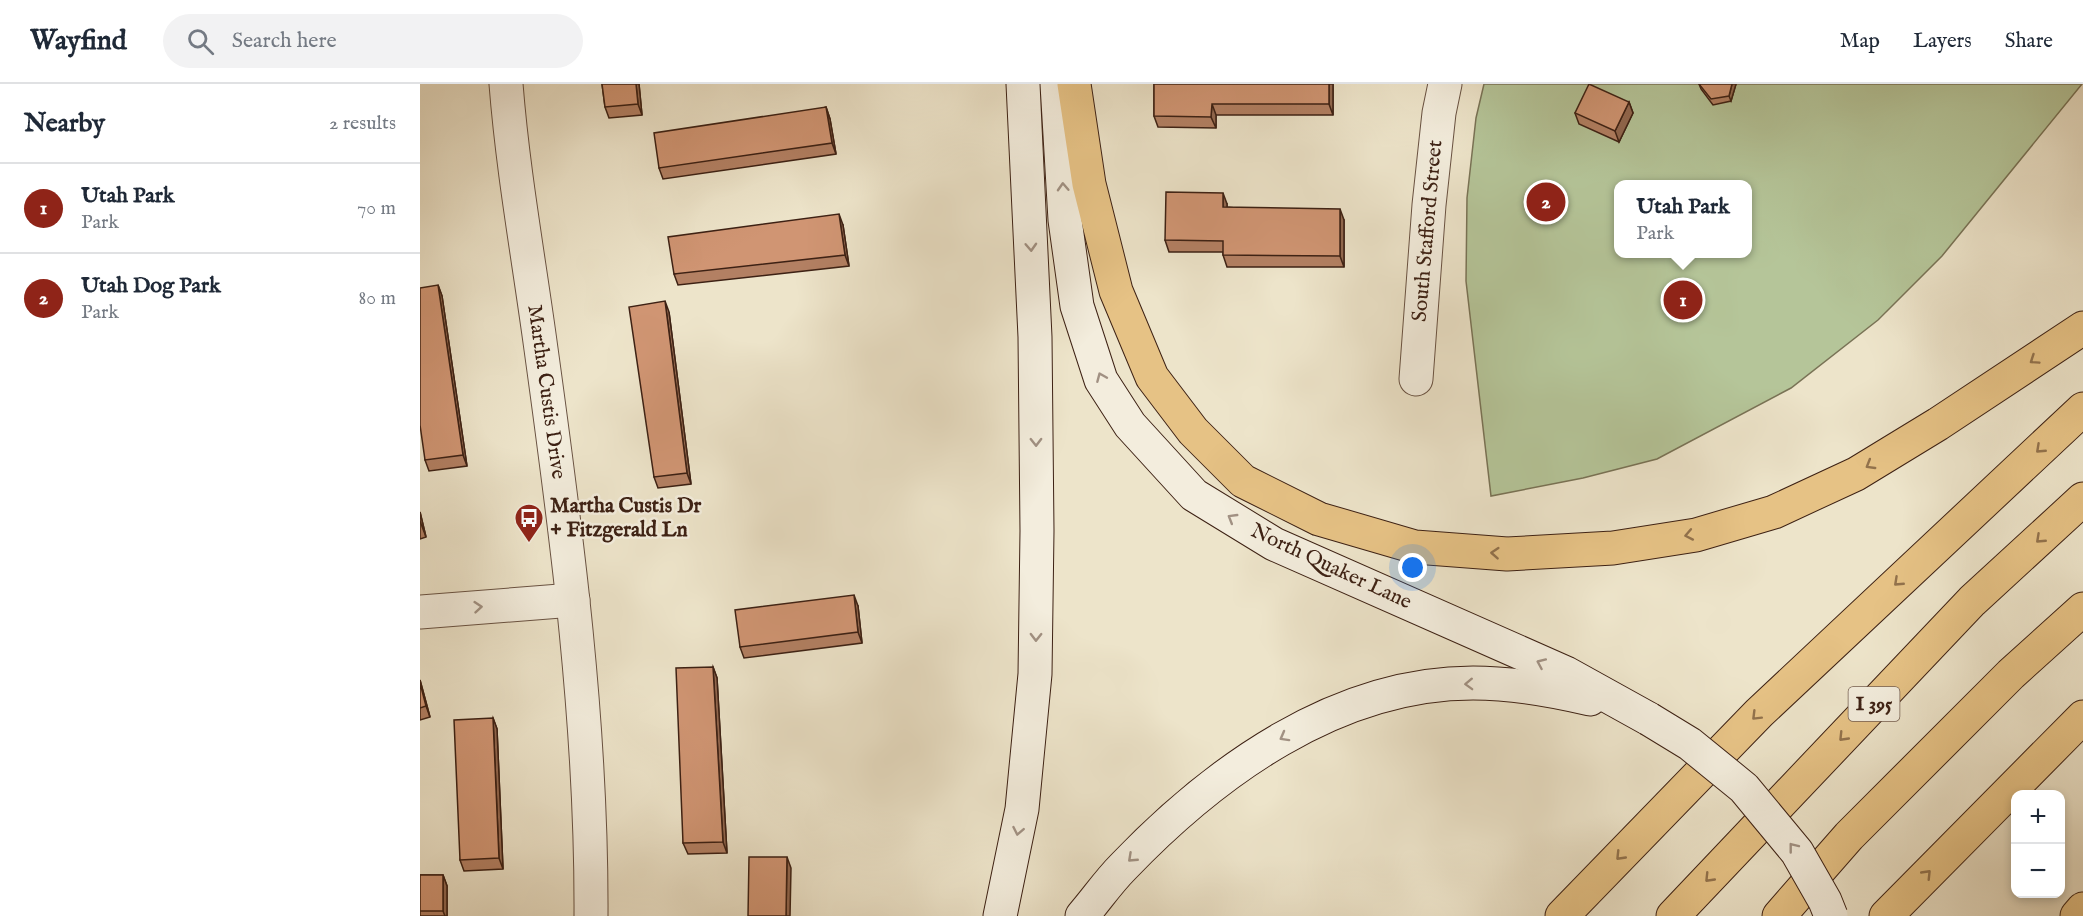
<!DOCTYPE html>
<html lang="en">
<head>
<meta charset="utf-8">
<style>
	:root { --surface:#fff; --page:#f2f2f3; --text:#1f2937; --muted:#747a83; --line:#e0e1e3; --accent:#8f2418 }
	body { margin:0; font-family:"IM FELL English",serif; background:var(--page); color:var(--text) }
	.controls { position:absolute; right:18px; bottom:18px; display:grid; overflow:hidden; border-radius:12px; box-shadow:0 3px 9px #0003 }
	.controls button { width:54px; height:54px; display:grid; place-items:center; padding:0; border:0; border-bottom:2px solid var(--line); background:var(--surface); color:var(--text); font:30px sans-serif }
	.you { position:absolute; left:993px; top:484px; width:21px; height:21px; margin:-15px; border:4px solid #fff; border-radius:50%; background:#1a73e8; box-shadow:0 0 0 9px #1a73e833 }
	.badge { display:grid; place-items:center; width:39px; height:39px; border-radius:50%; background:var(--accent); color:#fff; font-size:20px; font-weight:700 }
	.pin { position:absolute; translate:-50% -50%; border:3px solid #fff; box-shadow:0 2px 6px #0006 }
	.popup { position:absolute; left:1194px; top:96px; width:138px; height:78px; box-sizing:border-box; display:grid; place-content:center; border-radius:12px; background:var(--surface); filter:drop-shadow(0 2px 4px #0005); font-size:20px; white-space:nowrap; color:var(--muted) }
	.popup b { font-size:22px; color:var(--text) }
	.popup::after { content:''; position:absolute; left:50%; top:100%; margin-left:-12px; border:12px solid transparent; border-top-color:var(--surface) }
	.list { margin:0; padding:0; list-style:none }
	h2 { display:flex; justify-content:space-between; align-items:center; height:78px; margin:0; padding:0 24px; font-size:26px }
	h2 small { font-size:20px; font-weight:400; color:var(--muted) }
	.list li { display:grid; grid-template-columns:39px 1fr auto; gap:18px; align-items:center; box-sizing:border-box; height:90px; padding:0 24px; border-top:2px solid var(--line) }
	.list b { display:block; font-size:22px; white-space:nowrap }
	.list p { margin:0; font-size:20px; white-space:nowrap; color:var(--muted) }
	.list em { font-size:20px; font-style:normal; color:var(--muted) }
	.icon { flex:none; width:33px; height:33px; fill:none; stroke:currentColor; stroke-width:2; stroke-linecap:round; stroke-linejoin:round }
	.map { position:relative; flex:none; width:1663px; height:832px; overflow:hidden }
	header { display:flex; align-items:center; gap:36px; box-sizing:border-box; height:84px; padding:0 30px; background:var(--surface); border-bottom:2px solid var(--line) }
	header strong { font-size:28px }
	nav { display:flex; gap:33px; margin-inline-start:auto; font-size:21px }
	.search { width:420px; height:54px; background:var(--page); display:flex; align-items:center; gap:15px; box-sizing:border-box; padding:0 21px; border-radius:33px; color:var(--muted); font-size:22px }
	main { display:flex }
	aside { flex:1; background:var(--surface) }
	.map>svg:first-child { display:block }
	.green { fill:#b5c599; stroke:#797356; stroke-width:1.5; fill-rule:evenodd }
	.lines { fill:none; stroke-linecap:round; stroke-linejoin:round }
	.minor-casing { stroke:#695242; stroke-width:35 }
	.secondary-casing { stroke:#3d2114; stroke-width:35 }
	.motorway-casing { stroke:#3d2114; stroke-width:35 }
	.minor { stroke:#f3eddd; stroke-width:33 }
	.secondary { stroke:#f3eddd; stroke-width:33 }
	.motorway { stroke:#e6c285; stroke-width:33 }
	.secondary-bridge-casing { stroke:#3d2114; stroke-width:35; stroke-linecap:butt }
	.secondary-bridge { stroke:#f3eddd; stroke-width:33 }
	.wall { fill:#b38063; stroke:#3d2114; stroke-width:1.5 }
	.shaded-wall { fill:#926850; stroke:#3d2114; stroke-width:1.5 }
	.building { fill:#d09573; stroke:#3d2114; stroke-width:1.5 }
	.oneway { stroke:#a19183 }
	.oneway2 { stroke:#92724c }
	.labels { text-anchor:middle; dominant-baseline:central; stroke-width:5; stroke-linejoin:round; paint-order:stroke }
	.shield { fill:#f3eddd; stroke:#745e50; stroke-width:1.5 }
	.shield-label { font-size:20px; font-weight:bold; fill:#3d2114 }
	.street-label { font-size:21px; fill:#3d2114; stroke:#f3eddd }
	.poi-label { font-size:21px; font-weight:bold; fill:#3d2114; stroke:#f3eddd; text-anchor:start }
</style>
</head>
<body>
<header>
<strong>Wayfind</strong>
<div class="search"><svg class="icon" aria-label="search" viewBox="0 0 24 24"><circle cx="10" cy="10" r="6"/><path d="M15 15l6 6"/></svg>Search here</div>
<nav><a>Map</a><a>Layers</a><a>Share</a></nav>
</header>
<main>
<aside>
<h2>Nearby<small>2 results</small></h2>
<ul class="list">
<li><span class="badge">1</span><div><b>Utah Park</b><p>Park</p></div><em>70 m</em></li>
<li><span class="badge">2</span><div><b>Utah Dog Park</b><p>Park</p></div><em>80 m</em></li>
</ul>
</aside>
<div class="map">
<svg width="1663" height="832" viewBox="0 0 1663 832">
	<rect width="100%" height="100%" fill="#ede4ca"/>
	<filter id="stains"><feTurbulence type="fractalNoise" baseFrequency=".00333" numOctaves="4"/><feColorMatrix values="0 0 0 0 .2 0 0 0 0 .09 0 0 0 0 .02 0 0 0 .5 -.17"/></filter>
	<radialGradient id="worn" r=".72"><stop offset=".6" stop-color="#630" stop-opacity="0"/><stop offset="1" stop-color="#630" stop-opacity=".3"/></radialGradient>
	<path class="green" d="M 1064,0 L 1662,0 L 1522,172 L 1458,236 L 1371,304 L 1237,375 L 1163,394 L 1071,412 L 1046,197 L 1047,114 L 1056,34 ZM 1198,100 L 1328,100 L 1328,170 L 1198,170 Z"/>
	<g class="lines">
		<g class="minor-casing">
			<g id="minor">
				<path d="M 86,0 C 93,89 109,176 121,265 C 147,453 172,642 171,832"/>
				<path d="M 996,295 L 1009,121 L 1019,29 L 1025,0"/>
				<path d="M 0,528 L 153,516"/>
			</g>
		</g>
		<g class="secondary-casing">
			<g id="secondary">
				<path d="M 637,0 L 645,136 L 657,222 L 681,296 L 710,341 L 774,411 L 854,460 L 1146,589 L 1229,635"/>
				<path d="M 580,832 L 602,725 L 615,590 L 617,447 L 615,253 L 603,0"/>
				<path d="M 662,832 C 676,816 688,798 703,783 C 794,688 916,599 1053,599 C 1093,599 1132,606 1170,615"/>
			</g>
		</g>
		<g class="motorway-casing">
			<g id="motorway">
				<path d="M 654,0 L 669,100 L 696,207 L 732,293 L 773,347 L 823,397 L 899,435 L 995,463 L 1087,470 L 1193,464 L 1276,451 L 1354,428 L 1436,390 L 1518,340 L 1663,244"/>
				<path d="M 1142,832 L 1339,629 L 1663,325"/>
				<path d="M 1253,832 L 1552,517 L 1663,415"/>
				<path d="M 1359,832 L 1429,752 L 1591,590 L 1663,525"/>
				<path d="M 1466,832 L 1663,633"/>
				<path d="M 1657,832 L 1663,825"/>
			</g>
		</g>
		<use href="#minor" class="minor"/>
		<use href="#secondary" class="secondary"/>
		<use href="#motorway" class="motorway"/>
		<g class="secondary-bridge-casing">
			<path id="secondary-bridge" d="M 1229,635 L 1270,660 L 1324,704 L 1377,768 L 1405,817 L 1411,832"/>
		</g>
		<use href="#secondary-bridge" class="secondary-bridge"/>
	</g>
	<g class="wall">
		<path d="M 182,0 L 219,0 L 222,31 L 189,34 L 185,23 Z"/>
		<path d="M 734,0 L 913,0 L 913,31 L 796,31 L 796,44 L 738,43 L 734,32 Z"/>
		<path d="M 1279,0 L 1316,0 L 1311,17 L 1293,21 L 1281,5 Z"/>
		<path d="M 1209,18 L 1213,29 L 1199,58 L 1159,40 L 1155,29 Z"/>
		<path d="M 406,23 L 410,35 L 416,70 L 243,95 L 239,84 Z"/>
		<path d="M 807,120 L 807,123 L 924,136 L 924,183 L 807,183 L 803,171 L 803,168 L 749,168 L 745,156 Z"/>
		<path d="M 423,141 L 429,182 L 258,201 L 254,190 Z"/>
		<path d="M 18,201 L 22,212 L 47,382 L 9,387 L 5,376 Z"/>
		<path d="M 249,228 L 271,400 L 238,404 L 234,393 Z"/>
		<path d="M 0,428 L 6,453 L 0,455 Z"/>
		<path d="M 438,522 L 442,559 L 324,574 L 320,563 Z"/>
		<path d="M 293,583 L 297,594 L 307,769 L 268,770 L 263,759 Z"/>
		<path d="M 0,596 L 10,633 L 0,636 Z"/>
		<path d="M 73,634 L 77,645 L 83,785 L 44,787 L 40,776 Z"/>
		<path d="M 0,791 L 23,791 L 27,802 L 27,832 L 0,832 Z"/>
	</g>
	<g class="shaded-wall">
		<path d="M 216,0 L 219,0 L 222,31 L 218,20 Z"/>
		<path d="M 909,0 L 913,0 L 913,31 L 909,20 Z"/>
		<path d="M 1312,0 L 1316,0 L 1311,17 L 1309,12 Z"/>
		<path d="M 1209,18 L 1213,29 L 1199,58 L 1195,47 Z"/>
		<path d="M 792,20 L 796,31 L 796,44 L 791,33 Z"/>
		<path d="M 406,23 L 410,35 L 416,70 L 412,59 Z"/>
		<path d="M 803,109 L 807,120 L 807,134 L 803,123 Z"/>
		<path d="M 920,125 L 924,136 L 924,183 L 920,172 Z"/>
		<path d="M 419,130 L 423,141 L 429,182 L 425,171 Z"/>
		<path d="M 18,201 L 22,212 L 47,382 L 43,371 Z"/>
		<path d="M 245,217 L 249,228 L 271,400 L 267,389 Z"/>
		<path d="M 0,428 L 6,453 L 0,437 Z"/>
		<path d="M 434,511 L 438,522 L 442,559 L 438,548 Z"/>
		<path d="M 293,583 L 297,594 L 307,769 L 303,758 Z"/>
		<path d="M 0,596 L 10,633 L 6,622 L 0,599 Z"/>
		<path d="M 73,634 L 77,645 L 83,785 L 79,774 Z"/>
		<path d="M 367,773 L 371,784 L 370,832 L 366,832 Z"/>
		<path d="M 23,791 L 27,802 L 27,832 L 25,832 L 23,827 Z"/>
	</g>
	<g class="building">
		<path d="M 182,0 L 216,0 L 218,20 L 185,23 Z"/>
		<path d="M 734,0 L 909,0 L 909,20 L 792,20 L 791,33 L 734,32 Z"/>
		<path d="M 1169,0 L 1209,18 L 1195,47 L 1155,29 Z"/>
		<path d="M 1279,0 L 1312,0 L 1309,12 L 1291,15 Z"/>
		<path d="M 406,23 L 412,59 L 239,84 L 234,49 Z"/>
		<path d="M 746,108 L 803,109 L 803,123 L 920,125 L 920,172 L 803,171 L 803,157 L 745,156 Z"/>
		<path d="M 419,130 L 425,171 L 254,190 L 248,153 Z"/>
		<path d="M 18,201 L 43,371 L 5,376 L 0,341 L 0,204 Z"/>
		<path d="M 245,217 L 267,389 L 234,393 L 209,223 Z"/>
		<path d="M 434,511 L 438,548 L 320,563 L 315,526 Z"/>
		<path d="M 293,583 L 303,758 L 263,759 L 256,584 Z"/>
		<path d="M 0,599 L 6,622 L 0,624 Z"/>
		<path d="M 73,634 L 79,774 L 40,776 L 34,636 Z"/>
		<path d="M 329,773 L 367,773 L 366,832 L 328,832 Z"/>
		<rect x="0" y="791" width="23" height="36"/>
	</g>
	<defs><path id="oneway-chevron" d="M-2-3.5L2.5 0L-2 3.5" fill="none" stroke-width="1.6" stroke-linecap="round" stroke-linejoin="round" transform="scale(1.5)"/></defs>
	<g class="oneway">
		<use href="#oneway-chevron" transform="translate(643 103) rotate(-93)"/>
		<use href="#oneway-chevron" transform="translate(611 163) rotate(87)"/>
		<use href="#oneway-chevron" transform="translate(681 293) rotate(-113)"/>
		<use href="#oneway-chevron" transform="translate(616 358) rotate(89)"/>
		<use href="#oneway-chevron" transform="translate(812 434) rotate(-149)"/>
		<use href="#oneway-chevron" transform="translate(58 523) rotate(-5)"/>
		<use href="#oneway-chevron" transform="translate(616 553) rotate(91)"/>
		<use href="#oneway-chevron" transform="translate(1121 579) rotate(-156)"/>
		<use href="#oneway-chevron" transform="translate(1049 600) rotate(178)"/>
		<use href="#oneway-chevron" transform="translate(864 653) rotate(151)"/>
		<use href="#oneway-chevron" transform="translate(598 747) rotate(101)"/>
		<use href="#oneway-chevron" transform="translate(1373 763) rotate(-128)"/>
		<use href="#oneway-chevron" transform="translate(712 774) rotate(137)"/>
	</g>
	<g class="oneway2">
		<use href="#oneway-chevron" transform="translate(1614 276) rotate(146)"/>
		<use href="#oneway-chevron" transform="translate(1620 365) rotate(137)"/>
		<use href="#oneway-chevron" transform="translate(1450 381) rotate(149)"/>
		<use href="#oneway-chevron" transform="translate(1269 451) rotate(169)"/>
		<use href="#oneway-chevron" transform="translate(1620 455) rotate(137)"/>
		<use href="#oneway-chevron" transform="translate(1075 469) rotate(-176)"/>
		<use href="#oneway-chevron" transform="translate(1478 498) rotate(137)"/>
		<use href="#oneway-chevron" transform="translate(1336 632) rotate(135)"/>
		<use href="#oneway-chevron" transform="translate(1423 653) rotate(134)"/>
		<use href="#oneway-chevron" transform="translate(1200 772) rotate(134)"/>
		<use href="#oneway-chevron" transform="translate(1507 790) rotate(-46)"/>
		<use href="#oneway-chevron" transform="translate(1289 794) rotate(134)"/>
	</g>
	<defs>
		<g id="bus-pin" transform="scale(1.5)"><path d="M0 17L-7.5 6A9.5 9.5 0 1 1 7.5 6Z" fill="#8f2418" stroke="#f3eddd"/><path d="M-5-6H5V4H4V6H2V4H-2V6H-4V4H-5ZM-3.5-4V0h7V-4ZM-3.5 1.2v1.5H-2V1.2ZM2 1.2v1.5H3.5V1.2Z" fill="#fff"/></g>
	</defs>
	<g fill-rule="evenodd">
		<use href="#bus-pin" x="109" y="434"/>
	</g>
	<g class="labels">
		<rect class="shield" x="1428.5" y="603" width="51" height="34" rx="4.5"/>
		<g class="shield-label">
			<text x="1454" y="620">I 395</text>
		</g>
		<g class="street-label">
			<text transform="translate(1008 147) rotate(-85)">South Stafford Street</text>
			<text transform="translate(126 308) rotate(82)">Martha Custis Drive</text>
			<text transform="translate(911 483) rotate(25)">North Quaker Lane</text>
		</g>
		<g class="poi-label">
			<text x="130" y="422">Martha Custis Dr<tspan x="130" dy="24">+ Fitzgerald Ln</tspan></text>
		</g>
	</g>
	<rect width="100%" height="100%" filter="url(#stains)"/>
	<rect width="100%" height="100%" fill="url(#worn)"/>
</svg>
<div class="controls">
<button>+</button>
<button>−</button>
</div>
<div class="you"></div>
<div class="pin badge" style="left:1263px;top:216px">1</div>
<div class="popup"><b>Utah Park</b>Park</div>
<div class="pin badge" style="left:1126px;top:118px">2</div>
</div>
</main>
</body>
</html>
